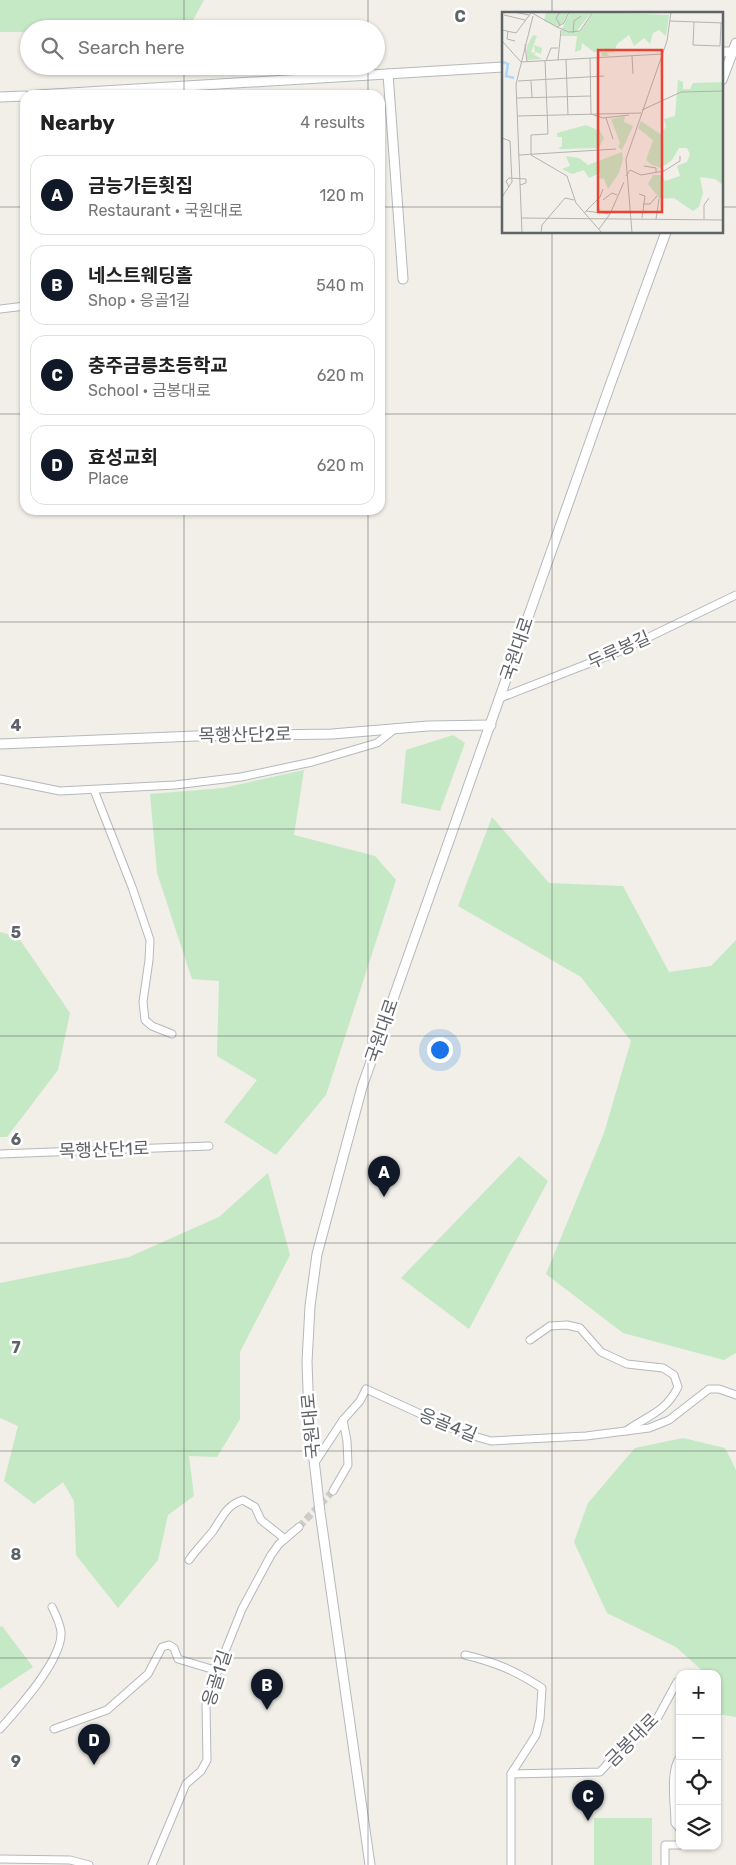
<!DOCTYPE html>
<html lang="en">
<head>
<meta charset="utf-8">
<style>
	:root { --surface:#fff; --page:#f6f6f6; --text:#222; --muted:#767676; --line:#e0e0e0; --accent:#111827 }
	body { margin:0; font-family:Rubik,"Noto Sans KR",sans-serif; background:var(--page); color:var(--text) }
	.controls { position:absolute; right:15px; bottom:15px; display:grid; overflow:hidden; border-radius:10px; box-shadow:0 1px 4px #0004 }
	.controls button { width:45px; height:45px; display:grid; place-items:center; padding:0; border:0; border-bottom:1px solid var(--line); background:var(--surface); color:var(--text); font:25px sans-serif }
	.you { position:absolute; left:439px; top:1049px; width:18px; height:18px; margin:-12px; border:4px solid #fff; border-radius:50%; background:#1a73e8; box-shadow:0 0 0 8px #1a73e833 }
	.badge { display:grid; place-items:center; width:32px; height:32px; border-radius:50%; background:var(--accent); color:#fff; font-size:16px; font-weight:700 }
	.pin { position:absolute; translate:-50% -41px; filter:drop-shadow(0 1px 2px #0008) }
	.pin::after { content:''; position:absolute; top:26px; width:18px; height:15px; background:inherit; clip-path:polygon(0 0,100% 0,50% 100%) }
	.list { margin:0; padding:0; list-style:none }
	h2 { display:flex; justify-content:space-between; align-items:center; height:65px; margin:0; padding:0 20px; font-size:21px }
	h2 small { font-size:16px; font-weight:400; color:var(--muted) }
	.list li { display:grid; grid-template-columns:32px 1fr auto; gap:15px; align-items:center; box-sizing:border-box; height:80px; margin:0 10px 10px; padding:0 10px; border:1px solid var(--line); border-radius:15px }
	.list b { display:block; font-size:19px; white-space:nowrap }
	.list p { margin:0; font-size:16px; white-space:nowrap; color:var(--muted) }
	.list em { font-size:16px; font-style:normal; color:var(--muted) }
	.icon { flex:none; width:28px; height:28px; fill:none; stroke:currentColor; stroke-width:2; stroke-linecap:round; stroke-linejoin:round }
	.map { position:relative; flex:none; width:736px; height:1865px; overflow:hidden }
	.search { position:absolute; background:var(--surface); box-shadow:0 1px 4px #0004; left:20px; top:20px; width:365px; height:55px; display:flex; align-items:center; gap:12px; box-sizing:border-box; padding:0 18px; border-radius:28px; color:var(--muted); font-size:19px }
	.panel { position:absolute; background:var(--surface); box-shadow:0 1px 4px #0004; left:20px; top:90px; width:365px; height:425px; border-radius:15px }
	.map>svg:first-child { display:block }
	.green { fill:#c5e8c5 }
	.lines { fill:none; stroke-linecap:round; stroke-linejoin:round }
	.minor-tunnel { stroke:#ccccc8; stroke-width:7; stroke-dasharray:7 3.5; stroke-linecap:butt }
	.minor-casing { stroke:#b5b8bc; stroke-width:9 }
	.tertiary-casing { stroke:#b5b8bc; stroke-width:11 }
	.minor { stroke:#fff; stroke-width:7 }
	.tertiary { stroke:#fff; stroke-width:9 }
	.grid { fill:none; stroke:#5f6368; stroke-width:1; stroke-opacity:0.55 }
	.labels { text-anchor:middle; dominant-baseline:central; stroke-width:5; stroke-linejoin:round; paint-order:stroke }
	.street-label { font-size:18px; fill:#5f6368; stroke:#fff }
	.inset-river { fill:none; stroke:#aadaff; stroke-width:2.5 }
	.inset-road { fill:none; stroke:#b3b3b1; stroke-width:1 }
	.view { fill:#ea4335; fill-opacity:0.15; stroke:#ea4335; stroke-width:2.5 }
	.inset-edge { fill:none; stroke:#5f6368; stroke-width:2.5 }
	.grid-label { font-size:16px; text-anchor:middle; font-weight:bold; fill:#5f6368; stroke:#fff; stroke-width:5; stroke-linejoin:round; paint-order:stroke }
</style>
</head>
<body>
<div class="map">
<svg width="736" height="1865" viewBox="0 0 736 1865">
	<rect width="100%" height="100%" fill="#f1efe8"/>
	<g class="green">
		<path d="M 0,0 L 204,0 L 188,29 L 29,29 L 29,32 L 0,32 Z"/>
		<path d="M 41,66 L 118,66 L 119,70 L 43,75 Z"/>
		<path d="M 453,735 L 465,743 L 440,811 L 401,803 L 406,750 Z"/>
		<path d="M 304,770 L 294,835 L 375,856 L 396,880 L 326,1095 L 276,1155 L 224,1122 L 257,1080 L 217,1056 L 219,981 L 192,979 L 157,873 L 150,794 L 223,788 Z"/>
		<path d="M 492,817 L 549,883 L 623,886 L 669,972 L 711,966 L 736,940 L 736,1353 L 724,1360 L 623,1333 L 546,1274 L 604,1133 L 631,1041 L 581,977 L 458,906 Z"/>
		<path d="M 0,932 L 18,937 L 70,1013 L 58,1070 L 7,1137 L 0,1137 Z"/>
		<path d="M 519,1156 L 548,1181 L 469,1329 L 401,1278 Z"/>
		<path d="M 268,1173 L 290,1255 L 240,1352 L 240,1419 L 217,1457 L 189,1456 L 194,1496 L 168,1515 L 158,1560 L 118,1608 L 76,1555 L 74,1501 L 63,1482 L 34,1504 L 4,1481 L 18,1426 L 0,1418 L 0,1283 L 129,1257 L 219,1217 Z"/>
		<path d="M 683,1438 L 725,1448 L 736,1470 L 736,1717 L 717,1714 L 717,1674 L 706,1674 L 676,1647 L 607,1613 L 574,1542 L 588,1503 L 635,1448 Z"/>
		<path d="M 2,1626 L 33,1667 L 0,1689 L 0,1627 Z"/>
		<rect x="594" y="1818" width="58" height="47"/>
	</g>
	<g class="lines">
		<path class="minor-tunnel" d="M 299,1527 L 333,1491"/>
		<g class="minor-casing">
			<g id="minor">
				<path d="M 0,309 L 25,306"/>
				<path d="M 500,698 L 618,652 L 736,595"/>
				<path d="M 0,779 L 60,791 L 175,785 L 241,777 L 312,762 L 377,743 L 396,728"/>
				<path d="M 94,790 L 132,887 L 150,940 L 149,960 L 143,1002 L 145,1020 L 152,1026 L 172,1034"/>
				<path d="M 0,1154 L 209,1146"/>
				<path d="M 530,1340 L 550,1326 L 567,1325 L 580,1328 L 601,1352 L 627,1364 L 663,1368 L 674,1375 L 678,1387 C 665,1413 648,1415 626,1431"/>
				<path d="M 314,1464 L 343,1420 L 360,1401 L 366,1389 L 460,1432 L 491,1441 L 586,1436 L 649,1428 L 669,1420 L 709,1389 L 719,1389 L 736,1395"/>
				<path d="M 333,1491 L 348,1465 L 347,1441 L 343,1420"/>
				<path d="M 189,1560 C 196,1550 205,1541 213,1531 C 222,1518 226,1505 243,1500 L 255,1507 L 261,1520 L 285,1539"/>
				<path d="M 465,1655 C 495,1662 516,1671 542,1688 L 540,1719 L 536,1735 L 511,1774 L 511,1865"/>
				<path d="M 0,1729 C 18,1709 63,1659 61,1632 C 60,1623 56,1615 52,1607"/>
				<path d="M 54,1729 L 107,1710 L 148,1674 L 162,1647 L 169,1645 L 174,1648 L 178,1659 L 218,1671"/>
				<path d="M 680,1757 C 669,1771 675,1805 675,1823 L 680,1829"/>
				<path d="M 511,1774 L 600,1772 L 629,1740 L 658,1717 L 677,1682"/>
				<path d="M 0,1859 L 70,1860 L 89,1865"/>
				<path d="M 152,1865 L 186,1784 L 201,1771 L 207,1760 L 206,1705 L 214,1679 L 242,1609 L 271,1555 L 279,1544 L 299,1527"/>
				<path d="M 665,1865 L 665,1845 L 680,1845"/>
			</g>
		</g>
		<g class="tertiary-casing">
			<g id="tertiary">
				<path d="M 722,52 L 733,52"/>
				<path d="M 388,74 L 403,279"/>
				<path d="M 722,80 L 736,43"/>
				<path d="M 37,95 L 503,67"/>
				<path d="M 0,97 L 25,96"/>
				<path d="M 0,744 L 196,736 L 332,734 L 428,726 L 491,725"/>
				<path d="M 370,1865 L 320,1512 L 309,1416 L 307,1362 L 310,1306 L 317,1254 L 362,1087 L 609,388 L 666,232"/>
			</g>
		</g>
		<use href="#minor" class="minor"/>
		<use href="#tertiary" class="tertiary"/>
	</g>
	<path class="grid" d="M 184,0 L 184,29M 368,0 L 368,29M 552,0 L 552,14M 184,66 L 184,95M 368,66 L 368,95M 0,207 L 25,207M 380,207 L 503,207M 722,207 L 736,207M 552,232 L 552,1865M 0,414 L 25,414M 380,414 L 736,414M 184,510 L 184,1865M 368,510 L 368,1865M 0,622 L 736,622M 0,829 L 736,829M 0,1036 L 736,1036M 0,1243 L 736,1243M 0,1451 L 736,1451M 0,1658 L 736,1658"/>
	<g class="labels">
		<g class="street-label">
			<text transform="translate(517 649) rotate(-71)">국원대로</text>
			<text transform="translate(619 650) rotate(-24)">두루봉길</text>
			<text transform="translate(245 735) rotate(-1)">목행산단2로</text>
			<text transform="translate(382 1031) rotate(-71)">국원대로</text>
			<text transform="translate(104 1150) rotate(-2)">목행산단1로</text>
			<text transform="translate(448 1425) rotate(22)">응골4길</text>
			<text transform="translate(311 1426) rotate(-95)">국원대로</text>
			<text transform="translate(217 1678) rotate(-72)">응골1길</text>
			<text transform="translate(632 1740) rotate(-45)">금봉대로</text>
		</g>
	</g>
	<g transform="translate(502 12)">
		<rect width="221" height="221" fill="#f1efe8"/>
		<path d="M 41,0 L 66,0 L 61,11 L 55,14 L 42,9 L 44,1 ZM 68,0 L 90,0 L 74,20 L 60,17 ZM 92,0 L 167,3 L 164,24 L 157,18 L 151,21 L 148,32 L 142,26 L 132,34 L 127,23 L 115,32 L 112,40 L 105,41 L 107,44 L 100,44 L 99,40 L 92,40 L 80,31 L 79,38 L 73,40 L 75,24 L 59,24 L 60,18 L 78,20 ZM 31,23 L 35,24 L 29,40 L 33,41 L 32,33 L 40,36 L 39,42 L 34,40 L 32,43 L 40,47 L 25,48 L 25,34 ZM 176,68 L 181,70 L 181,77 L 188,77 L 191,71 L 222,70 L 221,173 L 213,167 L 198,165 L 201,181 L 197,195 L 191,199 L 172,186 L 158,187 L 146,172 L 151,163 L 159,163 L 163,169 L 178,164 L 175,154 L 185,150 L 188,142 L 185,136 L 177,136 L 170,148 L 159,156 L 150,153 L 144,148 L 151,128 L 136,116 L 139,109 L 158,122 L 164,115 L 162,107 L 173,104 ZM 123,104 L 122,110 L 131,114 L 120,138 L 116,135 L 118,131 L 109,107 ZM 84,113 L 98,119 L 102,126 L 97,136 L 56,137 L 60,134 L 60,125 L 55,125 L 55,121 ZM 120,140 L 121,147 L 117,161 L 106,177 L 102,167 L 97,166 L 98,161 L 87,166 L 82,158 L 70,162 L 60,157 L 68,154 L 64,144 L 77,146 L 86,153 Z" fill="#c5e8c5"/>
		<path class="inset-river" d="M 1,50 L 6,52 L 4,64 L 12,66"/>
		<path class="inset-road" d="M 12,0 L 27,3M 58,0 L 54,6 L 58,13M 30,1 L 55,15 L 62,11 L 67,0M 2,3 L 23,8M 168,9 L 222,11M 192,10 L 191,33 L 218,34 L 219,11M 55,15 L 67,20 L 78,19 L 91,0M 0,18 L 14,21 L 29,1M 6,19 L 5,27 L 13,29M 71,21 L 72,9 L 79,4M 0,29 L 19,50 L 160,42M 23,32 L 25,50M 130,44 L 131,62M 88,46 L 89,102 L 101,106 L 127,103M 56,48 L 59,18M 64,48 L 66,103M 43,49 L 46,122 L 29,123 L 29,143 L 65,164 L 74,191 L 100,221M 44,49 L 49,36 L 56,36M 16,69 L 102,64M 29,69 L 30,86M 15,86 L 89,84M 140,98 L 179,80 L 222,79M 15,104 L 139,101M 104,106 L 111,127M 0,126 L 8,129 L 10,170 L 0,185M 17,143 L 114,137M 142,154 L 154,156 L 154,160M 124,164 L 128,158 L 139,163 L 162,159 L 178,149 L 178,144M 7,175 L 4,169 L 7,166 L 24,167 L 24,171 L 18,173M 137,182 L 143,184 L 140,206M 101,188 L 110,181 L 115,183M 141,192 L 148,192 L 155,184M 84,199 L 108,202M 82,201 L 98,185 L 101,177M 19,206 L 222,208M 154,207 L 157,187M 202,207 L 202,193 L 207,186M 97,217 L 108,202 L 122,170M 20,221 L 14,72 L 31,4M 39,221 L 40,213 L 63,186 L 72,188M 130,221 L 124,147 L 165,29 L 169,0"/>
		<path class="view" d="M 96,38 L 160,38 L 160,200 L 96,200 Z"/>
		<rect width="221" height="221" class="inset-edge"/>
	</g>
	<g class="grid-label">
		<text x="460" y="22">C</text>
		<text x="16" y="731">4</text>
		<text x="16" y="938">5</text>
		<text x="16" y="1145">6</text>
		<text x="16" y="1353">7</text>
		<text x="16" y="1560">8</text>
		<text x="16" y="1767">9</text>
	</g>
</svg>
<div class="controls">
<button>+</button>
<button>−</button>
<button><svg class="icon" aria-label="locate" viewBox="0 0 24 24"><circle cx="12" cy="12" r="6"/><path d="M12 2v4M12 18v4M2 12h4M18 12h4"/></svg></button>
<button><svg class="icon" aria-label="layers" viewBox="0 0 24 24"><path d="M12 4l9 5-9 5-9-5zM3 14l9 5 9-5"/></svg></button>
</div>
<div class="you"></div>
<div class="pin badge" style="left:384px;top:1197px">A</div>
<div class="pin badge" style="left:267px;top:1710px">B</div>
<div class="pin badge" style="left:588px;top:1821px">C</div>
<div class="pin badge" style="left:94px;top:1765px">D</div>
<div class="search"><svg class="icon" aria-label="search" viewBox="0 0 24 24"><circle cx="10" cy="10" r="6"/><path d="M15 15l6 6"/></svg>Search here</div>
<section class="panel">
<h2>Nearby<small>4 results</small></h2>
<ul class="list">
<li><span class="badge">A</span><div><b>금능가든횟집</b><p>Restaurant · 국원대로</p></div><em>120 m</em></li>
<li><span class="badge">B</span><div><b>네스트웨딩홀</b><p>Shop · 응골1길</p></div><em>540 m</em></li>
<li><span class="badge">C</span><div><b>충주금릉초등학교</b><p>School · 금봉대로</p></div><em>620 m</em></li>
<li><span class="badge">D</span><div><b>효성교회</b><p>Place</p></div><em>620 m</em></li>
</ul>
</section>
</div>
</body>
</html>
